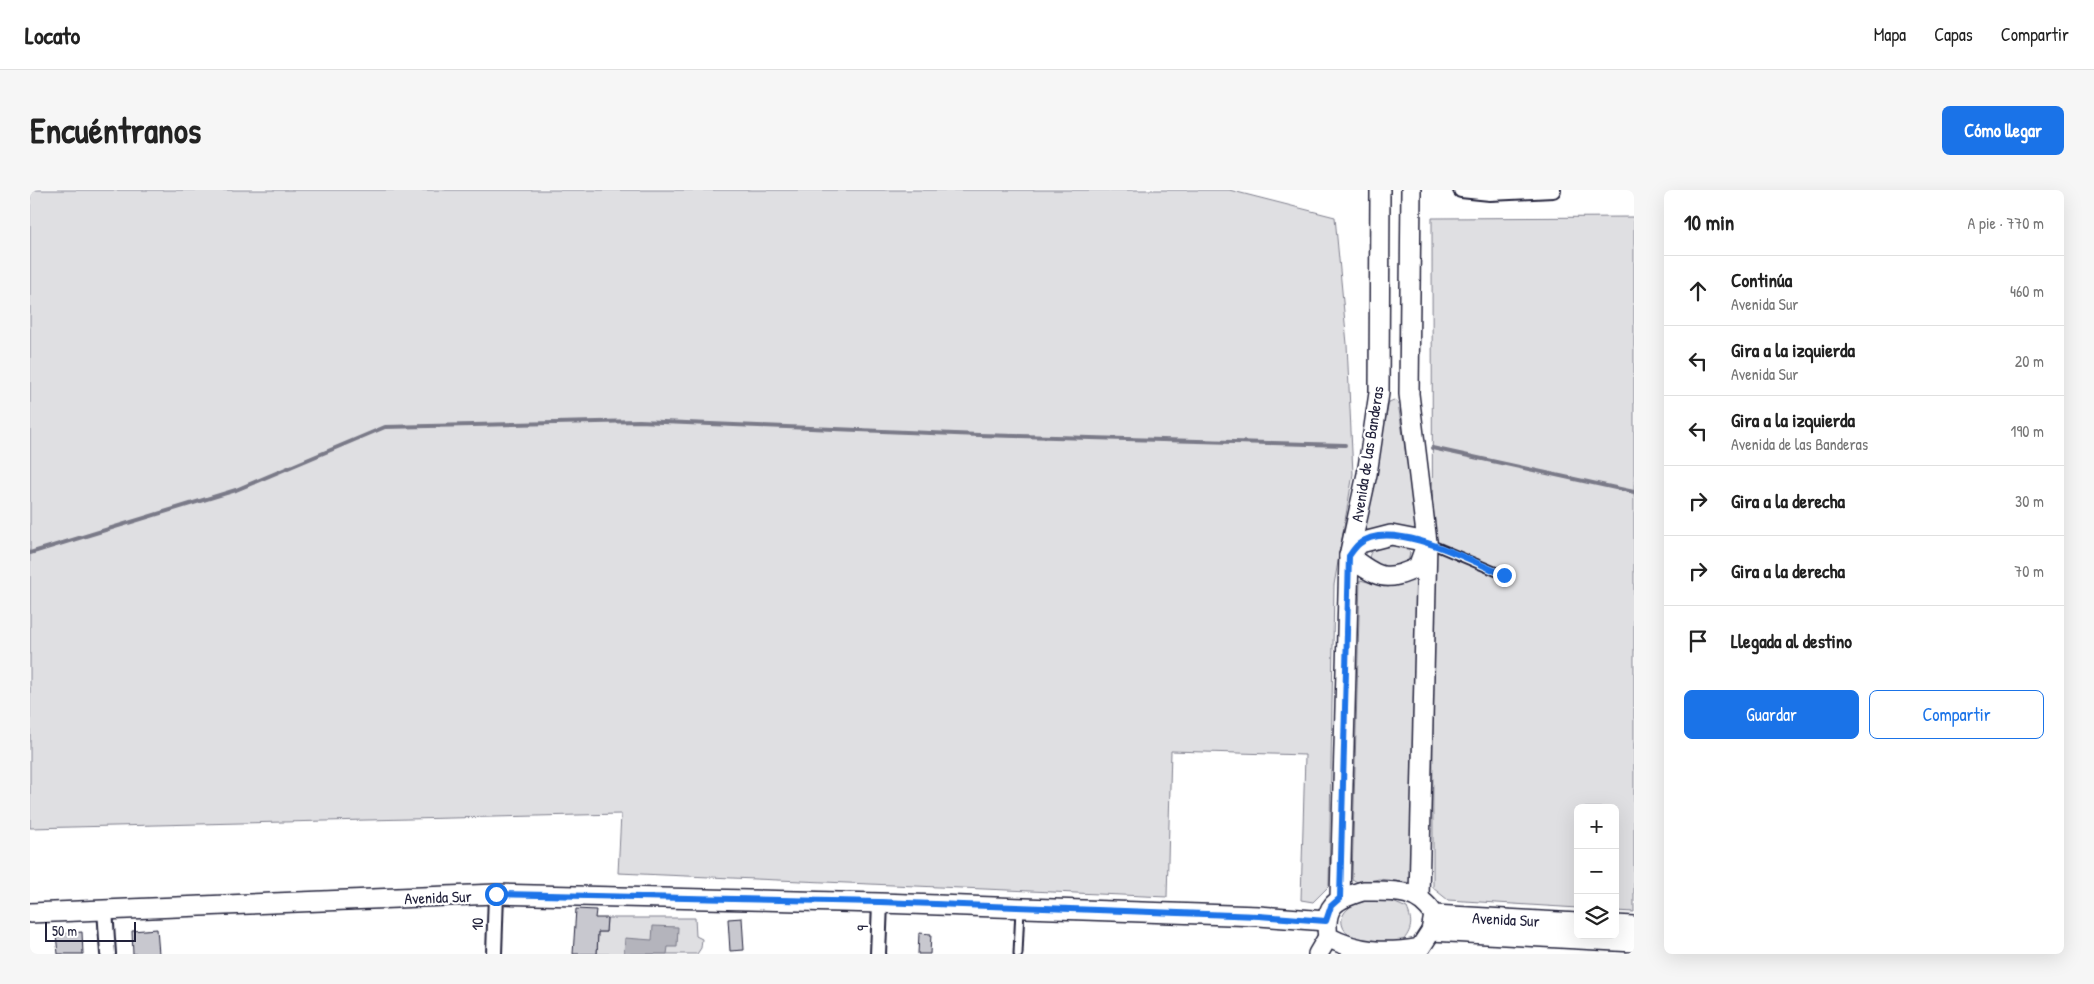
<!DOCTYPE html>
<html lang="es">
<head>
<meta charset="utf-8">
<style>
	:root { --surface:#fff; --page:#f6f6f6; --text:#222; --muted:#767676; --line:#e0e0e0; --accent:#1a73e8 }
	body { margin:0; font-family:"Patrick Hand",sans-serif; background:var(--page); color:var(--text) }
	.controls { position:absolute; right:15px; bottom:15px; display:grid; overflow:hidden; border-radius:8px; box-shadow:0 5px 20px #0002 }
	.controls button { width:45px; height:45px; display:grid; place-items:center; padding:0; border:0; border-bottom:1px solid var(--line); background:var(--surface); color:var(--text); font:25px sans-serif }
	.scale { position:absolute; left:15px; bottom:12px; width:91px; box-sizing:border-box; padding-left:5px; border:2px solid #22223b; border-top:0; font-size:14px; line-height:18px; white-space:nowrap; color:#22223b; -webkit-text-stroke:4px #fff; paint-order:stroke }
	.stop { position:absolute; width:15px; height:15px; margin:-11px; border:4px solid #1a73e8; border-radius:50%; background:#fff }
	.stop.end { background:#1a73e8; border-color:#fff; box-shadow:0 1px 5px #0008 }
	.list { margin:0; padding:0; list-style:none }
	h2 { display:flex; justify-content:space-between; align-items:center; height:65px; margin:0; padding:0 20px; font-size:21px }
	h2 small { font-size:16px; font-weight:400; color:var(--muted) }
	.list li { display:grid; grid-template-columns:32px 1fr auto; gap:15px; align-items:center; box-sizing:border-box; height:70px; padding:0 20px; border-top:1px solid var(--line) }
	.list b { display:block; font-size:19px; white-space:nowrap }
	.list p { margin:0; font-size:16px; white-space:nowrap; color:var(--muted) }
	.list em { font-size:16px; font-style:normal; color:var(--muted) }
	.actions { display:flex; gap:10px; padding:15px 20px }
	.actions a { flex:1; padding:11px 0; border:1px solid var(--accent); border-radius:8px; text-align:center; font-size:18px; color:var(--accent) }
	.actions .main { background:var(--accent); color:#fff }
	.icon { flex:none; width:28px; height:28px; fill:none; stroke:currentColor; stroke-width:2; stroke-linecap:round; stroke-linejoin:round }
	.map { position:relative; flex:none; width:1604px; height:764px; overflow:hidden; border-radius:8px }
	header { display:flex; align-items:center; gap:30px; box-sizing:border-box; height:70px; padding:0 25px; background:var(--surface); border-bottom:1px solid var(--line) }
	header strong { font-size:24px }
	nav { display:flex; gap:28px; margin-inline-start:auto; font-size:18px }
	.intro { display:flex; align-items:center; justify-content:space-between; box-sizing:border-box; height:120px; padding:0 30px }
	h1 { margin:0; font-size:35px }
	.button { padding:12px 22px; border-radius:8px; background:var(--accent); color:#fff; font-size:18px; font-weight:700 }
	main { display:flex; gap:30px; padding:0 30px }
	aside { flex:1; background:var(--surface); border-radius:8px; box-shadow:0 5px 20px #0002 }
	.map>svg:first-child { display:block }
	.green { fill:#dfdfe2; stroke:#80808e }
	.water { fill:#b4b4bc; stroke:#7a7a88 }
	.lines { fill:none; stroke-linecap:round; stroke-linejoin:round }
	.stream { stroke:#7a7a88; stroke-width:4 }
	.building { fill:#c8c8cf; stroke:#22223b }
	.lane-casing { stroke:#22223b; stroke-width:11 }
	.street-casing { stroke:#22223b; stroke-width:18 }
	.secondary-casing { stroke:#22223b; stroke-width:22 }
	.lane { stroke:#fff; stroke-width:7 }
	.street { stroke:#fff; stroke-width:14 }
	.secondary { stroke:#fff; stroke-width:19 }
	.route { stroke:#1a73e8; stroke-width:6 }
	.labels { text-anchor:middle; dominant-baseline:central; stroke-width:4.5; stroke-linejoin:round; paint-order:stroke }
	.street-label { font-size:16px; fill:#22223b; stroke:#fff }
</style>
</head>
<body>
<header>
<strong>Locato</strong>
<nav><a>Mapa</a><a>Capas</a><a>Compartir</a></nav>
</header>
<div class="intro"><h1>Encuéntranos</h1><a class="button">Cómo llegar</a></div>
<main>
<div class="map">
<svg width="1604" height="764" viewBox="0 0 1604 764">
	<rect width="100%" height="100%" fill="#fff"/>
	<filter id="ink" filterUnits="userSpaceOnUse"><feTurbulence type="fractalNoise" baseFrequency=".02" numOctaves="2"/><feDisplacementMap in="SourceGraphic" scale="10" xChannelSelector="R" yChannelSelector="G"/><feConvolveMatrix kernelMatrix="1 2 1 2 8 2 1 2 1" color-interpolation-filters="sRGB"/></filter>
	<g filter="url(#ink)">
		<g class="green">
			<path d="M 0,0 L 1199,0 L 1305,27 L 1317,154 L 1323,284 L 1304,395 L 1299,696 L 1283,712 L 1271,710 L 1275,565 L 1141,561 L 1137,707 L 588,683 L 591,624 L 0,638 Z"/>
			<path d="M 1604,27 L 1604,722 L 1585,721 L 1585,618 L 1548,618 L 1548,718 L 1418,710 L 1403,698 L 1402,28 Z"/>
			<path d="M 1364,210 L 1368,213 L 1386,331 L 1386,338 L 1381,342 L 1335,340 L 1334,334 L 1359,212 Z"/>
			<path d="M 1365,353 L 1380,362 C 1378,385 1359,379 1343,374 L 1339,368 C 1341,355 1354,355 1365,353 Z"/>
			<path d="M 1389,388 L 1382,693 L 1349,689 L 1329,693 L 1322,689 L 1330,390 L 1358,397 Z"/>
			<path d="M 1341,710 L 1358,710 L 1377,718 C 1383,732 1382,740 1372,752 C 1357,753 1340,754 1325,748 C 1312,743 1306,728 1319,718 C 1325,713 1333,711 1341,710 Z"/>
			<path d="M 577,728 L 665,728 L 666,746 L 672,749 L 671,758 L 667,764 L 567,764 L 568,742 L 576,742 Z"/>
		</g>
		<path class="water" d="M 623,736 L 648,737 L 647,757 L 638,757 L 637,764 L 594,764 L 595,748 L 622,750 Z"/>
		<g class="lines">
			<g class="stream">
				<path d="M 1402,258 L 1604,302"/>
				<path d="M 0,363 L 206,300 L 355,237 L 609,231 L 949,245 L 1315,255"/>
			</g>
		</g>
		<g class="building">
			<path d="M 546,719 L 566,720 L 565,728 L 577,728 L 576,742 L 568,742 L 567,764 L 543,764 Z"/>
			<path d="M 712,728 L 714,760 L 700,761 L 698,729 Z"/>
			<path d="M 127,739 L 129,764 L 103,764 L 102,741 Z"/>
			<path d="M 52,742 L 53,764 L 28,764 L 26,744 Z"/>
			<path d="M 889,743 L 901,744 L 900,764 L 888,764 Z"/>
		</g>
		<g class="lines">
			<g class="lane-casing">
				<g id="lane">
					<path d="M 1398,353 L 1474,385"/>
					<path d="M 988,764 L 990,718"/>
				</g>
			</g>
			<g class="street-casing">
				<g id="street">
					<path d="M 1431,0 L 1460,3 L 1523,0"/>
					<path d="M 75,719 L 78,764"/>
					<path d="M 464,764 L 466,704"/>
					<path d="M 848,764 L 850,713"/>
				</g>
			</g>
			<g class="secondary-casing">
				<g id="secondary">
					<path d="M 1381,0 L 1379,204 L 1397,352 L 1389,707"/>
					<path d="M 1361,345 L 1397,352 L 1388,377 C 1356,393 1347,388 1319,366 L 1330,353 Z"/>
					<path d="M 1333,701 C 1362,701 1388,698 1404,725 L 1401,741 L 1390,758 C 1356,764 1328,763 1298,747 C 1293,715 1306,709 1333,701 Z"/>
					<path d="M 1310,708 L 1319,366 L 1337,284 L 1349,203 L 1350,0"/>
					<path d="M 0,723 L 466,704 L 850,713 L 1229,726 L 1296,731"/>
					<path d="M 1404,725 L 1548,733"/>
					<path d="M 1585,735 L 1604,736"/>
					<path d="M 1401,741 L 1604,752"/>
					<path d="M 1288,764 L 1298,747"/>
				</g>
			</g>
			<use href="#lane" class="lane"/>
			<use href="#street" class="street"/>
			<use href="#secondary" class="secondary"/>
		</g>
	</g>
	<g class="lines" filter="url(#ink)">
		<path class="route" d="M 466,704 L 850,712 L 1229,726 L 1296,731 L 1301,716 L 1310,708 L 1319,366 C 1322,362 1325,357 1329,354 C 1360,327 1442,371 1474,385"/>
	</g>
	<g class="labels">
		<g class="street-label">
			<text transform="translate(1337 264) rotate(-81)">Avenida de las Banderas</text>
			<text transform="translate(408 707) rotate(-2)">Avenida Sur</text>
			<text transform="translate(1476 729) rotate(3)">Avenida Sur</text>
			<text transform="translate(447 734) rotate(-88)">10</text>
			<text transform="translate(832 738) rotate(-88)">9</text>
		</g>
	</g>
</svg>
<div class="controls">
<button>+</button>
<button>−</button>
<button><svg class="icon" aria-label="layers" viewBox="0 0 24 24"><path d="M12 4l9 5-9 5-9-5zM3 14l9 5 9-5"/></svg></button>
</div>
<div class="scale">50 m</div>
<div class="stop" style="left:466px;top:704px"></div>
<div class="stop end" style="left:1474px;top:385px"></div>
</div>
<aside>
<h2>10 min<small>A pie · 770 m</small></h2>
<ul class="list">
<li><svg class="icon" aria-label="ahead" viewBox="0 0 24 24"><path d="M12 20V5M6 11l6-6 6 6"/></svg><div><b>Continúa</b><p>Avenida Sur</p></div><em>460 m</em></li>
<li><svg class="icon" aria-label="left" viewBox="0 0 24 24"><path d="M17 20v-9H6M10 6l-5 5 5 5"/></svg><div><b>Gira a la izquierda</b><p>Avenida Sur</p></div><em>20 m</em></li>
<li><svg class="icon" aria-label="left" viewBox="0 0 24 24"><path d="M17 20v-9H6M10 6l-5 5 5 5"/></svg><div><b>Gira a la izquierda</b><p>Avenida de las Banderas</p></div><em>190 m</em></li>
<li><svg class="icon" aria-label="right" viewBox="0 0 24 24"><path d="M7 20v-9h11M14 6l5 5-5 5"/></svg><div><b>Gira a la derecha</b></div><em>30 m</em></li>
<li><svg class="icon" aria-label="right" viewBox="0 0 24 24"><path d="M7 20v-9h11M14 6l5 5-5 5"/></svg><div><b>Gira a la derecha</b></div><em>70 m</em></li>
<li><svg class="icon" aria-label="arrive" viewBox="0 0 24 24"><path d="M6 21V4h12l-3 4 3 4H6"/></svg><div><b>Llegada al destino</b></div></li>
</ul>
<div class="actions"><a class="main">Guardar</a><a>Compartir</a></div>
</aside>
</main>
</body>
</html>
